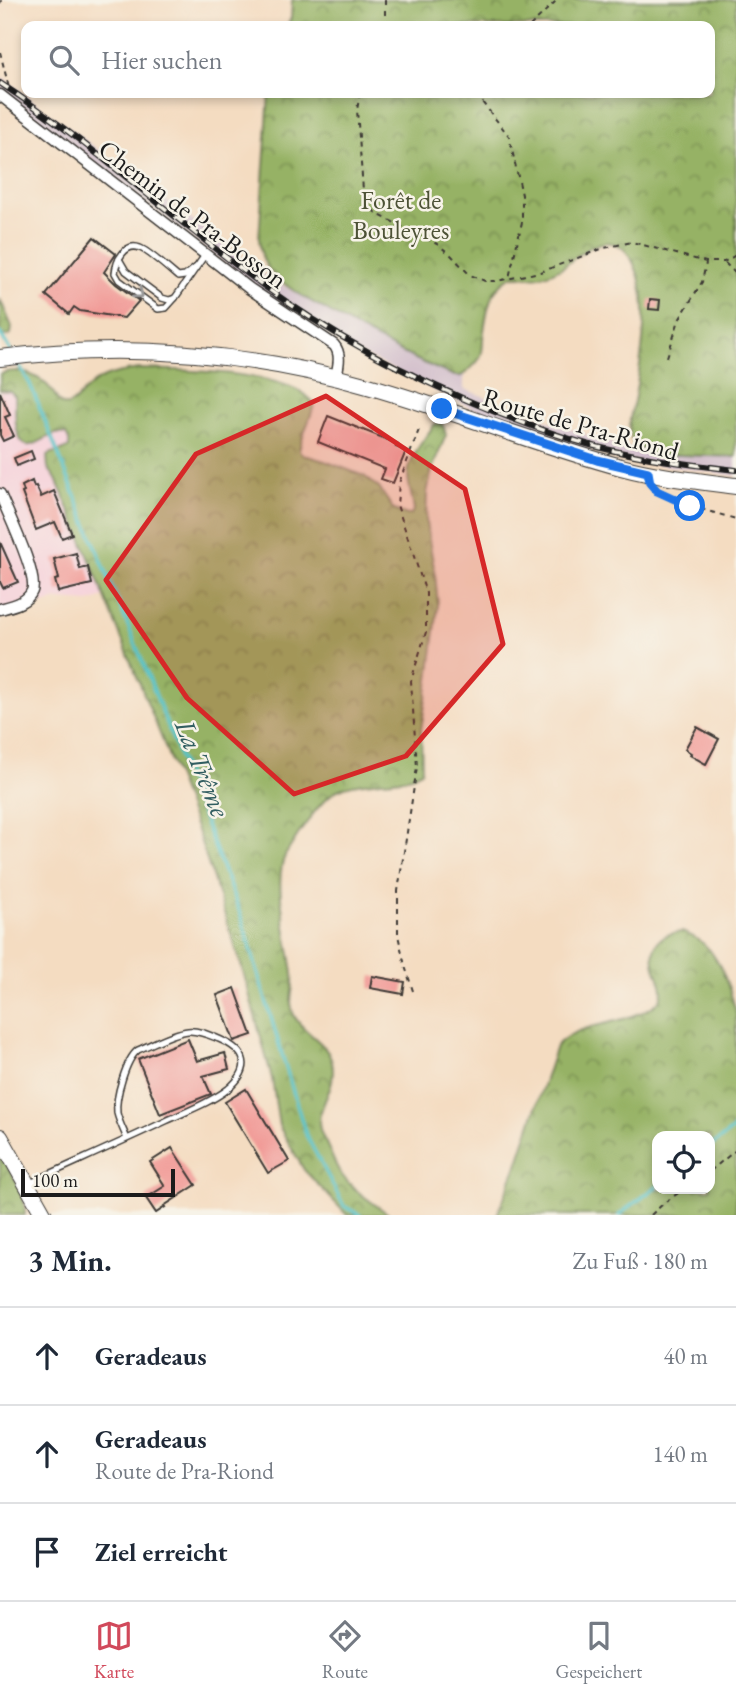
<!DOCTYPE html>
<html lang="de">
<head>
<meta charset="utf-8">
<style>
	:root { --surface:#fff; --page:#f6f6f7; --text:#1f2937; --muted:#747a83; --line:#e0e1e3; --accent:#d1495b }
	body { margin:0; font-family:"EB Garamond",serif; background:var(--page); color:var(--text) }
	.controls { position:absolute; right:21px; bottom:21px; display:grid; overflow:hidden; border-radius:14px; box-shadow:0 4px 10px #0003 }
	.controls button { width:63px; height:63px; display:grid; place-items:center; padding:0; border:0; border-bottom:2px solid var(--line); background:var(--surface); color:var(--text); font:35px sans-serif }
	.scale { position:absolute; left:21px; bottom:18px; width:154px; box-sizing:border-box; padding-left:7px; border:4px solid #1c1c1c; border-top:0; font-size:19px; line-height:24px; white-space:nowrap; color:#1c1c1c; -webkit-text-stroke:5px #f7f3e8; paint-order:stroke }
	.stop { position:absolute; width:21px; height:21px; margin:-16px; border:5px solid #1a73e8; border-radius:50%; background:#fff }
	.stop.end { background:#1a73e8; border-color:#fff; box-shadow:0 2px 7px #0008 }
	.list { margin:0; padding:0; list-style:none }
	h2 { display:flex; justify-content:space-between; align-items:center; height:91px; margin:0; padding:0 28px; font-size:30px }
	h2 small { font-size:23px; font-weight:400; color:var(--muted) }
	.list li { display:grid; grid-template-columns:46px 1fr auto; gap:21px; align-items:center; box-sizing:border-box; height:98px; padding:0 28px; border-top:2px solid var(--line) }
	.list b { display:block; font-size:26px; white-space:nowrap }
	.list p { margin:0; font-size:23px; white-space:nowrap; color:var(--muted) }
	.list em { font-size:23px; font-style:normal; color:var(--muted) }
	.icon { flex:none; width:38px; height:38px; fill:none; stroke:currentColor; stroke-width:2; stroke-linecap:round; stroke-linejoin:round }
	.map { position:relative; flex:none; width:736px; height:1215px; overflow:hidden }
	.search { position:absolute; background:var(--surface); box-shadow:0 4px 10px #0003; left:21px; right:21px; top:21px; height:77px; display:flex; align-items:center; gap:18px; box-sizing:border-box; padding:0 24px; border-radius:14px; color:var(--muted); font-size:26px }
	.sheet { height:385px; background:var(--surface) }
	nav { display:flex; justify-content:space-around; align-items:center; box-sizing:border-box; height:98px; border-top:2px solid var(--line); background:var(--surface); font-size:19px; color:var(--muted) }
	nav a { display:grid; justify-items:center; gap:4px }
	nav .on { color:var(--accent) }
	.map>svg:first-child { display:block }
	.built { fill:#f6cfd9 }
	.industrial { fill:#d1bdcb }
	.forest { fill:url(#forest-crowns); stroke:#596740; stroke-width:2; fill-rule:evenodd }
	.lines { fill:none; stroke-linecap:round; stroke-linejoin:round }
	.stream { stroke:#54c2c8; stroke-width:3.5 }
	.building { fill:#f19995 }
	.service-casing { stroke:#3c3935; stroke-width:8 }
	.minor-casing { stroke:#3c3935; stroke-width:13 }
	.secondary-casing { stroke:#3c3935; stroke-width:18 }
	.path { stroke:#3c3935; stroke-width:2; stroke-dasharray:5 5; stroke-linecap:butt }
	.service { stroke:#fff; stroke-width:5 }
	.minor { stroke:#fff; stroke-width:10 }
	.secondary { stroke:#fff; stroke-width:16 }
	.rail-casing { stroke:#1c1c1c; stroke-width:6 }
	.rail { stroke:#f7f3e8; stroke-width:3.5; stroke-dasharray:10; stroke-linecap:butt }
	.oneway { stroke:#999 }
	.route { stroke:#1a73e8; stroke-width:9 }
	.marked { fill:#d62828; fill-opacity:0.2; stroke:#d62828; stroke-width:5; stroke-linejoin:round }
	.labels { text-anchor:middle; dominant-baseline:central; stroke-width:5; stroke-linejoin:round; paint-order:stroke }
	.park-label { font-size:26px; fill:#4d5236; stroke:#f7f3e8 }
	.street-label { font-size:26px; fill:#1c1c1c; stroke:#f7f3e8 }
	.water-label { font-size:28px; font-style:italic; fill:#325e61; stroke:#f7f3e8 }
</style>
</head>
<body>
<div class="map">
<svg width="736" height="1215" viewBox="0 0 736 1215">
	<defs>
		<pattern id="forest-crowns" width="20" height="18" patternUnits="userSpaceOnUse" patternTransform="scale(1.75)"><rect width="20" height="18" fill="#96b265"/><path d="M2 6a3 3 0 1 1 6 0M12 15a3 3 0 1 1 6 0" fill="none" stroke="#7a9052"/></pattern>
	</defs>
	<rect width="100%" height="100%" fill="#f7f3e8"/>
	<filter id="ink" filterUnits="userSpaceOnUse"><feTurbulence type="fractalNoise" baseFrequency=".0143" numOctaves="2"/><feDisplacementMap in="SourceGraphic" scale="14" xChannelSelector="R" yChannelSelector="G"/><feConvolveMatrix kernelMatrix="1 2 1 2 8 2 1 2 1" color-interpolation-filters="sRGB"/></filter>
	<filter id="wash" filterUnits="userSpaceOnUse"><feTurbulence type="fractalNoise" baseFrequency=".00686" numOctaves="4" result="noise"/><feDisplacementMap in="SourceGraphic" scale="28" xChannelSelector="R" yChannelSelector="G"/><feGaussianBlur stdDeviation="1.57" result="paint"/><feColorMatrix in="noise" values="0 0 0 0 0 0 0 0 0 0 0 0 0 0 0 0 0 1.4 0 .05"/><feComposite in="paint" operator="in"/></filter>
	<g filter="url(#wash)">
		<rect width="100%" height="100%" fill="#f4dcc1"/>
		<path class="built" d="M 0,390 L 10,391 L 15,396 L 16,407 L 33,446 L 57,433 L 66,434 L 69,440 L 69,447 L 66,450 L 50,453 L 47,456 L 46,462 L 48,468 L 56,479 L 75,523 L 104,597 L 89,602 L 59,600 L 0,614 Z"/>
		<path class="industrial" d="M 0,76 L 268,277 L 363,332 L 409,356 L 455,376 L 461,376 L 464,375 L 464,389 L 584,434 L 625,447 L 634,449 L 639,447 L 644,451 L 652,454 L 736,457 L 736,476 L 640,462 L 579,447 L 473,409 L 345,346 L 255,287 L 0,90 Z"/>
		<g class="forest">
			<path d="M 292,0 L 736,0 L 736,457 L 652,454 C 644,451 634,446 631,438 C 626,426 633,408 635,396 C 642,354 653,299 632,260 C 626,249 615,240 602,243 C 586,246 574,260 561,268 C 552,273 541,277 531,277 C 517,276 513,273 501,284 C 488,296 485,322 483,339 C 483,344 483,350 481,355 C 479,363 470,369 464,374 L 461,376 L 455,376 C 410,359 368,335 326,310 C 307,299 278,284 266,265 C 261,258 260,248 259,239 L 269,93 L 710,93 L 710,26 L 287,26 L 291,18 Z"/>
			<path d="M 0,299 L 12,327 L 11,334 L 7,336 L 0,335 Z"/>
			<path d="M 140,369 C 176,370 295,370 314,404 C 311,420 301,436 299,451 L 304,455 L 325,461 L 364,476 L 379,488 L 394,510 L 407,515 L 411,514 L 414,510 C 413,499 408,486 408,475 C 409,457 425,438 435,424 L 442,424 L 444,428 L 446,435 L 432,469 L 427,493 L 426,523 L 435,573 L 438,606 L 429,680 L 421,729 L 422,770 C 411,779 395,780 381,781 C 368,783 353,783 340,789 C 323,795 296,837 286,854 C 271,880 290,943 293,974 C 295,989 287,1001 294,1015 C 302,1033 324,1039 331,1059 C 338,1079 325,1097 320,1115 C 317,1126 322,1136 327,1145 C 331,1154 335,1165 341,1174 C 354,1191 373,1203 390,1215 L 347,1215 L 304,1170 L 279,1126 L 272,1079 L 243,971 L 199,836 L 166,749 L 75,523 L 56,479 L 48,468 L 47,456 C 53,450 63,453 69,447 L 69,440 L 66,434 C 62,434 59,433 55,434 C 39,439 24,459 17,430 C 14,419 16,407 15,396 L 10,391 L 0,390 L 0,374 C 18,366 42,376 53,392 C 56,396 57,403 63,405 C 73,408 82,392 89,387 C 103,374 121,372 140,369 Z"/>
			<path d="M 682,932 C 687,934 693,936 697,939 C 719,952 730,989 736,1012 L 736,1215 L 497,1215 L 516,1168 L 556,1046 C 577,1023 613,1026 640,1013 C 646,1010 653,1008 658,1002 C 667,991 658,978 655,967 C 649,944 661,933 682,932 ZM 657,1136 L 710,1136 L 710,1189 L 657,1189 Z"/>
			<path d="M 0,1153 C 9,1169 27,1196 25,1215 L 0,1215 Z"/>
		</g>
		<g class="lines">
			<g class="stream">
				<path d="M 0,333 L 11,352"/>
				<path d="M 17,362 L 30,384 L 146,670 L 240,913 L 306,1135 L 344,1206 L 360,1215"/>
				<path d="M 710,1147 L 736,1127"/>
				<path d="M 619,1215 L 657,1186"/>
			</g>
		</g>
		<g id="blocks">
			<g class="building">
				<path d="M 94,237 L 116,254 L 104,272 L 116,284 L 139,301 L 124,318 L 80,311 L 74,307 L 69,314 L 46,295 Z"/>
				<path d="M 650,299 L 660,300 L 659,310 L 649,309 Z"/>
				<path d="M 0,392 L 10,415 L 5,417 L 14,436 L 3,441 L 0,435 Z"/>
				<path d="M 328,416 L 398,444 L 396,447 L 406,451 L 393,483 L 381,479 L 385,469 L 318,442 Z"/>
				<path d="M 31,451 L 34,459 L 17,466 L 14,458 Z"/>
				<path d="M 32,481 L 34,487 L 36,486 L 41,497 L 54,491 L 72,534 L 62,538 L 55,522 L 36,530 L 22,493 L 24,492 L 22,486 Z"/>
				<path d="M 0,542 L 18,582 L 3,588 L 0,582 Z"/>
				<path d="M 76,553 L 80,569 L 88,567 L 92,584 L 58,592 L 55,580 L 59,579 L 54,559 Z"/>
				<path d="M 697,727 L 719,739 L 706,764 L 690,755 L 691,753 L 685,749 Z"/>
				<path d="M 372,976 L 405,982 L 403,994 L 370,988 Z"/>
				<path d="M 235,988 L 252,1035 L 234,1041 L 217,995 Z"/>
				<path d="M 188,1039 L 197,1061 L 225,1053 L 229,1069 L 203,1076 L 211,1094 L 160,1114 L 138,1059 Z"/>
				<path d="M 246,1089 L 289,1161 L 268,1173 L 225,1102 Z"/>
				<path d="M 172,1148 L 196,1185 L 164,1206 L 165,1207 L 156,1213 L 146,1198 L 165,1186 L 150,1162 Z"/>
			</g>
		</g>
	</g>
	<g filter="url(#ink)">
		<use href="#blocks" fill-opacity="0" stroke="#3c3935" stroke-width="2"/>
		<g class="lines">
			<g class="service-casing">
				<g id="service">
					<path d="M 119,259 L 126,271 L 162,298 L 169,300 L 175,298 L 205,255"/>
					<path d="M 175,298 L 166,308 L 158,309 L 119,280 L 115,273 C 116,261 125,242 140,248 C 147,250 171,271 178,277 L 185,276 L 195,268"/>
					<path d="M 30,1183 C 76,1162 121,1142 166,1121 C 187,1111 210,1103 228,1089 C 253,1068 247,1051 219,1039 C 209,1035 198,1030 188,1031 C 171,1033 153,1044 138,1050 C 126,1059 115,1098 117,1113 C 119,1122 124,1131 127,1139"/>
				</g>
			</g>
			<g class="minor-casing">
				<g id="minor">
					<path d="M 0,95 L 250,289 L 334,345 C 342,354 338,367 336,377"/>
					<path d="M 0,494 C 7,512 39,576 32,591 C 27,603 11,606 0,609"/>
				</g>
			</g>
			<g class="secondary-casing">
				<g id="secondary">
					<path d="M 0,358 C 123,343 249,352 368,386 C 453,410 535,444 621,467 C 658,477 698,481 736,486"/>
					<path d="M 0,1137 L 44,1215"/>
				</g>
			</g>
			<g class="path">
				<path d="M 385,0 L 385,26"/>
				<path d="M 0,4 L 1,0"/>
				<path d="M 530,26 L 557,0"/>
				<path d="M 0,52 L 9,88"/>
				<path d="M 360,93 L 357,110 L 363,190 C 366,201 369,207 377,214 L 437,244 L 450,254 L 470,275 L 485,281 L 497,281 L 540,272 L 604,248 L 632,242 L 706,262 L 724,262 L 736,255"/>
				<path d="M 479,93 L 482,102 L 509,136 L 522,195 L 522,222 L 509,278"/>
				<path d="M 725,263 L 736,274"/>
				<path d="M 667,357 L 679,320 L 702,282 L 706,263"/>
				<path d="M 655,489 L 657,491 L 690,506 L 736,519"/>
				<path d="M 413,991 L 405,966 L 398,935 L 398,891 L 417,767 L 411,681 L 426,632 L 426,593 L 397,505 L 399,483 L 420,427"/>
				<path d="M 710,1171 L 736,1150"/>
				<path d="M 651,1215 L 664,1203 L 684,1189"/>
			</g>
			<use href="#service" class="service"/>
			<use href="#minor" class="minor"/>
			<use href="#secondary" class="secondary"/>
			<g class="rail-casing">
				<path id="rail" d="M 0,83 C 91,143 172,218 260,283 C 332,336 412,378 495,412 C 531,426 568,440 606,449 C 648,459 692,465 736,470"/>
			</g>
			<use href="#rail" class="rail"/>
		</g>
		<defs><path id="oneway-chevron" d="M-2-3.5L2.5 0L-2 3.5" fill="none" stroke-width="1.6" stroke-linecap="round" stroke-linejoin="round" transform="scale(1.75)"/></defs>
		<use class="oneway" href="#oneway-chevron" transform="translate(139 294) rotate(37)"/>
	</g>
	<g class="lines" filter="url(#ink)">
		<path class="route" d="M 442,409 L 597,460 L 648,472 L 650,483 L 657,491 L 690,506"/>
	</g>
	<path class="marked" d="M 326,396 L 465,489 L 503,644 L 406,756 L 294,794 L 187,698 L 106,580 L 196,454 Z"/>
	<g class="labels">
		<g class="park-label">
			<text x="401" y="200">Forêt de<tspan x="401" dy="30">Bouleyres</tspan></text>
		</g>
		<g class="street-label">
			<text transform="translate(193 214) rotate(37)">Chemin de Pra-Bosson</text>
			<text transform="translate(581 424) rotate(16)">Route de Pra-Riond</text>
		</g>
		<g class="water-label">
			<text transform="translate(203 768) rotate(68)">La Trême</text>
		</g>
	</g>
</svg>
<div class="controls">
<button><svg class="icon" aria-label="locate" viewBox="0 0 24 24"><circle cx="12" cy="12" r="6"/><path d="M12 2v4M12 18v4M2 12h4M18 12h4"/></svg></button>
</div>
<div class="scale">100 m</div>
<div class="stop" style="left:690px;top:506px"></div>
<div class="stop end" style="left:442px;top:409px"></div>
<div class="search"><svg class="icon" aria-label="search" viewBox="0 0 24 24"><circle cx="10" cy="10" r="6"/><path d="M15 15l6 6"/></svg>Hier suchen</div>
</div>
<section class="sheet">
<h2>3 Min.<small>Zu Fuß · 180 m</small></h2>
<ul class="list">
<li><svg class="icon" aria-label="ahead" viewBox="0 0 24 24"><path d="M12 20V5M6 11l6-6 6 6"/></svg><div><b>Geradeaus</b></div><em>40 m</em></li>
<li><svg class="icon" aria-label="ahead" viewBox="0 0 24 24"><path d="M12 20V5M6 11l6-6 6 6"/></svg><div><b>Geradeaus</b><p>Route de Pra-Riond</p></div><em>140 m</em></li>
<li><svg class="icon" aria-label="arrive" viewBox="0 0 24 24"><path d="M6 21V4h12l-3 4 3 4H6"/></svg><div><b>Ziel erreicht</b></div></li>
</ul>
</section>
<nav>
<a class="on"><svg class="icon" aria-label="map" viewBox="0 0 24 24"><path d="M3 6l6-2 6 2 6-2v14l-6 2-6-2-6 2zM9 4v14M15 6v14"/></svg>Karte</a>
<a><svg class="icon" aria-label="directions" viewBox="0 0 24 24"><path d="M12 3l9 9-9 9-9-9zM9 14v-3h6M13 9l2 2-2 2"/></svg>Route</a>
<a><svg class="icon" aria-label="saved" viewBox="0 0 24 24"><path d="M7 4h10v16l-5-4-5 4z"/></svg>Gespeichert</a>
</nav>
</body>
</html>
